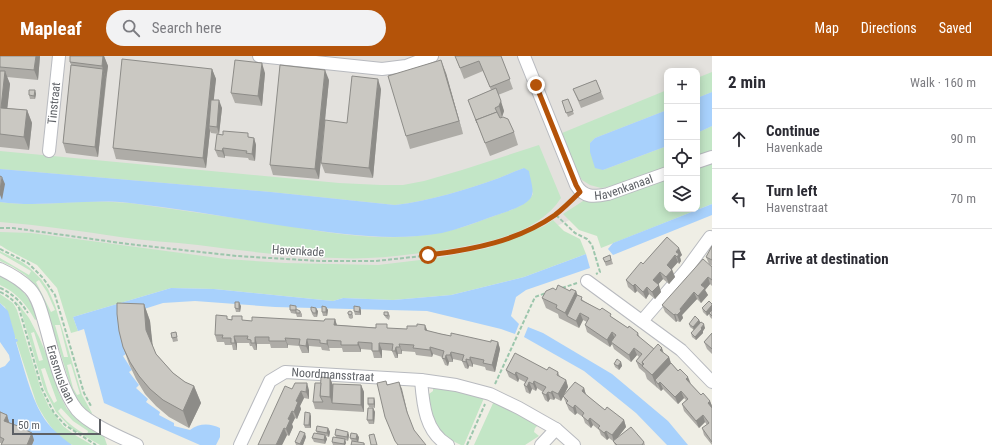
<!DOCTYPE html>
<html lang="en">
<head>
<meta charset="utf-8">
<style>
	:root { --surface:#fff; --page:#f2f2f3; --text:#2b2b33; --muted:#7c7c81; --line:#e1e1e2; --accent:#b45309 }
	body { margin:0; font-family:"Roboto Condensed",sans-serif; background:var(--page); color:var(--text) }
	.controls { position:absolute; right:12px; top:12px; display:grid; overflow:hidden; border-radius:8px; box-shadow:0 2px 10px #0003 }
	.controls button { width:36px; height:36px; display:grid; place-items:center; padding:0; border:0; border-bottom:1px solid var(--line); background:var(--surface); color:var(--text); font:20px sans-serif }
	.scale { position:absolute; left:12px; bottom:10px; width:89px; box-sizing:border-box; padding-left:4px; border:2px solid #5d6065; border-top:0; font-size:11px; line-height:14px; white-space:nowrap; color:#5d6065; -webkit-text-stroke:3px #fff; paint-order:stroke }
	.stop { position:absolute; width:12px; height:12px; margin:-9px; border:3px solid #b45309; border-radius:50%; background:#fff }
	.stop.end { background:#b45309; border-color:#fff; box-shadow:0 1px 4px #0008 }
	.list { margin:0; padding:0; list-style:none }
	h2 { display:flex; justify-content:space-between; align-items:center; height:52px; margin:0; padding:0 16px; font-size:17px }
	h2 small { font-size:13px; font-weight:400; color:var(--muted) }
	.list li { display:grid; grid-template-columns:26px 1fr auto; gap:12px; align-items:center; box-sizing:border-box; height:60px; padding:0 16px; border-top:1px solid var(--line) }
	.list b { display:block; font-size:15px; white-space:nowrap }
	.list p { margin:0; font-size:13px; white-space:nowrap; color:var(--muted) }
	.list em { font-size:13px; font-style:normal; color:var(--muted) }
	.icon { flex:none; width:22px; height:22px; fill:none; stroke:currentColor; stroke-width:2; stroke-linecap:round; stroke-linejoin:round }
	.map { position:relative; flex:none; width:712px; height:389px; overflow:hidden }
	header { display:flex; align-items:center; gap:24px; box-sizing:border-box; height:56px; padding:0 20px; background:var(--accent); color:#fff }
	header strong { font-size:19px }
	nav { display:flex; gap:22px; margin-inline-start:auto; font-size:14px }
	.search { width:280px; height:36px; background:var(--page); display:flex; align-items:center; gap:10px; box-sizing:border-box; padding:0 14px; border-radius:22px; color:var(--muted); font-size:15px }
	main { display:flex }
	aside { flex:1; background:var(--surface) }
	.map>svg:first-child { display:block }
	.industrial { fill:#e3e1dd }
	.green { fill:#c3e6c6; fill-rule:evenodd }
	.water { fill:#a8d1fc }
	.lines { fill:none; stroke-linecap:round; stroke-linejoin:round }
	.minor-casing { stroke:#b8babf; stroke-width:14 }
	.path { stroke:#9cc6ac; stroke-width:2; stroke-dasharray:4 2; stroke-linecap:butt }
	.minor { stroke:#fff; stroke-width:12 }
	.wall { fill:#aeaca7 }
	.shaded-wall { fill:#8d8c88 }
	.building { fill:#cac8c2; stroke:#8d8c88 }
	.route { stroke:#b45309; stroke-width:5 }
	.labels { text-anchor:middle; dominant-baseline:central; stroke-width:3; stroke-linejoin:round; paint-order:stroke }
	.street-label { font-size:12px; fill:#5d6065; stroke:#fff }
</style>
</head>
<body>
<header>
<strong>Mapleaf</strong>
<div class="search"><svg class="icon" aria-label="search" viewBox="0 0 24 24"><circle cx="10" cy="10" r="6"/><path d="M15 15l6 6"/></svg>Search here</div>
<nav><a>Map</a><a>Directions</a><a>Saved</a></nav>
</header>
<main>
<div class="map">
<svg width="712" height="389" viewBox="0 0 712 389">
	<rect width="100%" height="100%" fill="#efeee5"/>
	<path class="industrial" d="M 0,0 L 712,0 L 712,99 L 697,106 L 697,15 L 667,15 L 667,120 L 435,225 L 26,190 L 0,190 Z"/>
	<g class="green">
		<path d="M 712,16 L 712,36 L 697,42 L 697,22 Z"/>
		<path d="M 667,34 L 667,54 L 595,82 L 590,87 L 603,114 L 667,90 L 667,111 L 613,130 L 601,132 L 590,129 L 582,124 L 576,114 L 562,77 Z"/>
		<path d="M 712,70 L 712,95 L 697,100 L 697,77 Z"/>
		<path d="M 539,89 L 561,142 C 539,176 492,186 455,192 C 416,198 376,204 337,202 C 291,201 245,195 198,189 C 172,186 146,185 120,181 C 80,175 40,169 0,166 L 0,146 C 30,150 51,147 80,146 C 97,145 113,146 130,147 C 179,154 228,161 277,168 C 330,177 389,188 442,176 C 460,173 477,166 494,160 C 507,155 526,151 533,138 L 524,112 C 515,115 507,119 499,122 C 465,134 430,145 395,149 L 271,136 L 0,113 L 0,95 L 339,127 L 381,129 L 403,129 L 424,125 L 462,114 Z"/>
		<path d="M 712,107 L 712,148 L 601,192 L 597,180 L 579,174 L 563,158 L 583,145 L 602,146 L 667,123 L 667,153 L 697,153 L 697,112 Z"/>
		<path d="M 553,164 L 564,175 L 580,183 L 586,198 L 524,221 L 451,239 L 393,244 L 343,242 L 333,245 L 214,233 L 171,232 L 73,261 L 78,275 L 71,277 L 57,232 L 37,209 L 6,193 L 0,189 L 0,176 L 31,177 L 226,203 L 285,207 L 378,209 L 437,202 L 488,192 L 544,170 Z"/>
		<path d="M 0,195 L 22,206 L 30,212 L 41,223 L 48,233 L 55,249 L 82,339 L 92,357 L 92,358 C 80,352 74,340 70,328 L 43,242 L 36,230 L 25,219 L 13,211 L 0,205 L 0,202 L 29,219 L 31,215 L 0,197 ZM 39,224 L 47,236 L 55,254 L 51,256 L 36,226 ZM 55,269 L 60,269 L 68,301 L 64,301 ZM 71,308 L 80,338 L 77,339 L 73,332 L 67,309 Z"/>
		<path d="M 0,219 C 20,228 31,242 37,263 L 35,264 C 27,249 16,236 0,229 Z"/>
		<path d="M 0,238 L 13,247 L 17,254 L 41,334 L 49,351 L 63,370 L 75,379 L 92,389 C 86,389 79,389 73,389 C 59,386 41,358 36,346 L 5,251 L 0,247 Z"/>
		<path d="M 16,245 L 29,262 L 39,281 L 51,309 L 59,337 L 67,353 L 83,368 L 104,380 L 107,389 L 100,389 L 72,373 L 56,356 L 44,333 L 21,255 ZM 34,276 L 43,304 L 39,305 L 31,277 ZM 45,312 L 57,345 L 54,347 L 48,336 L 41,313 ZM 61,352 L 73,365 L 88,375 L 87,379 C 75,373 65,365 58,355 Z"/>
		<path d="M 433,329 L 484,342 L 464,389 L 461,389 C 434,377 433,363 426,337 L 429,338 L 433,335 Z"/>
		<path d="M 494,345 L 538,369 L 535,372 L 534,376 L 539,380 L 525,389 L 474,389 Z"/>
	</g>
	<g class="water">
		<path d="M 712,36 L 712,70 L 697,77 L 697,42 Z"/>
		<path d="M 667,54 L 667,90 L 603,114 L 595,112 L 590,96 L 590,87 L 595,82 Z"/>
		<path d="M 524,112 L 529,115 C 530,122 534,133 532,139 C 530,150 501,157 491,161 C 475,167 458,173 442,177 C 392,186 341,178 291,171 C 238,163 184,153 130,147 C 86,142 43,152 0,146 L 0,113 L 271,136 L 395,149 C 430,145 465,134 499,122 C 507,119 515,115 524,112 Z"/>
		<path d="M 712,148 L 712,159 L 613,199 L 608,193 L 613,187 Z"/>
		<path d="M 586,198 L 590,212 L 526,234 L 516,241 L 511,260 L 519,268 L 515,278 L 501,273 L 427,255 L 275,251 L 195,245 L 163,247 L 122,260 L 121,283 L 126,298 L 123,300 L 132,314 L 129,316 L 139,329 L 136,332 L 148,343 L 146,346 L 160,356 L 159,359 L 174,367 L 174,370 L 190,374 C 199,367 210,367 220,372 L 220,381 L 216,389 L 200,389 L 104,347 L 84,273 L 78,275 L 73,261 L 171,232 L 214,233 L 333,245 L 343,242 L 393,244 L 451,239 L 524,221 Z"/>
		<path d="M 0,247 L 8,255 L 15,280 L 15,283 L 17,283 L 18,285 L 16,286 C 23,308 30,339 42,359 C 49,371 61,381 72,389 L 32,389 L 34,384 L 0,360 L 0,312 L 5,310 L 10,304 L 9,299 L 0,286 Z"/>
		<path d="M 528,271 L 543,277 L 612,318 L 668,365 L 688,389 L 667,389 L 636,357 L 584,315 L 524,281 Z"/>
	</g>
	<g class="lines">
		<g class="minor-casing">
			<g id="minor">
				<path d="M 259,0 L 382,13 L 406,10 L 432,0"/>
				<path id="s1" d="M 524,0 L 576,129 C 584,142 594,141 608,138 L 667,117"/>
				<path id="s2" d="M 49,95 L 59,0"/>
				<path d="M 697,106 L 712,101"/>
				<path id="s3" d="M 0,213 C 11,218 21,224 30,233 C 39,243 42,259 46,272 C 53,297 61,334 77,354 C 89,368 120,381 137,389"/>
				<path d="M 587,225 L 681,294 L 712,326"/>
				<path d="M 642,265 L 686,214 L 710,181"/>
				<path d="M 421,324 C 423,348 425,376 448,389"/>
				<path id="s4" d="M 240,389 L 270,325 L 285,316 L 421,324 L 456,329 L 490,338 L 519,352 L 556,373 L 574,389"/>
				<path d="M 541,389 L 556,373"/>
			</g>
		</g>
		<g class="path">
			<path d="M 556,159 L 575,177 L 587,183 L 592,189 L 600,216 L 596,218"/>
			<path d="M 0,172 L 13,172 L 128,188 L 237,200 L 320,205 L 376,205 L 441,198 L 486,190 L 531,174 L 556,159 L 573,143"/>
			<path d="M 0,193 L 28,207 L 43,222 L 55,239 L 84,337 L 91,350"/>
			<path d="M 0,232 C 12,237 21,246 28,257"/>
			<path d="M 562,232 L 577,227"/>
			<path d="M 0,236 C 8,240 14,244 19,252 L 42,333 L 54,357 L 65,369 L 96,389"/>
			<path d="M 495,328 L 535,241 L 546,237"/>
			<path d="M 467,389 L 485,348"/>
		</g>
		<use href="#minor" class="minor"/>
	</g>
	<g class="wall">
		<path d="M 0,0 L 40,0 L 38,24 L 7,21 L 10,28 L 7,52 L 27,54 L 32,67 L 29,94 L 0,91 Z"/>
		<path d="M 70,0 L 104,0 L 108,10 L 98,101 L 66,97 L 63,87 L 71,9 L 70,6 Z"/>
		<path d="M 455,0 L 501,0 L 513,33 L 498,39 L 504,55 L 502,61 L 500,62 L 514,76 L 518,89 L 490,100 L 468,44 L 491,34 L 483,15 L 464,23 Z"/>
		<path d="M 212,13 L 216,23 L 213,44 L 222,52 L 219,78 L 211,77 L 210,75 L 206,112 L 116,103 L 113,92 Z"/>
		<path d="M 265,17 L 262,50 L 235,47 L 231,37 Z"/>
		<path d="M 446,17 L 463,78 L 410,93 L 406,80 Z"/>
		<path d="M 329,24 L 319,123 L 273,119 L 270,109 Z"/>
		<path d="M 596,24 L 604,43 L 581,52 L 573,33 Z"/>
		<path d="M 381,33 L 373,122 L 325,117 L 321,107 L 347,67 Z"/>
		<path d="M 35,34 L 36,38 L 35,43 L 30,43 L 29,39 Z"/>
		<path d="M 568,43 L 574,58 L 568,61 L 562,45 Z"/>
		<path d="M 250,81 L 254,82 L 256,89 L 255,105 L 249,104 L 248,102 L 225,100 L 225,102 L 218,101 L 215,94 Z"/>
		<path d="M 667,181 L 682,199 L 680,201 L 681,205 L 679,208 L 678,206 L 672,213 L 675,221 L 669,228 L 663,223 L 658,228 L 661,236 L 655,243 L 649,238 L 646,243 L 637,235 L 635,237 L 628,231 L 626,224 L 643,208 Z"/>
		<path d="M 712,190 L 712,210 L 709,208 L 706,201 Z"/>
		<path d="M 610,199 L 613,208 L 606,210 L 603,202 Z"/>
		<path d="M 712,211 L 712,230 L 710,228 L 705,234 L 708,239 L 701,247 L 697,243 L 682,259 L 683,262 L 680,266 L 677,265 L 676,266 L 665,256 L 662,249 Z"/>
		<path d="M 556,234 L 576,235 L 577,239 L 584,245 L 613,262 L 628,272 L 638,277 L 640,282 L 654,293 L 664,297 L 669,301 L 671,307 L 701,339 L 710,345 L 712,350 L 712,389 L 704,379 L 702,372 L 707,369 L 705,366 L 699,372 L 684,355 L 682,348 L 686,344 L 684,342 L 678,348 L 663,333 L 661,335 L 647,323 L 645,317 L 639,312 L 636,305 L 639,301 L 637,299 L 631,306 L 614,293 L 612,288 L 610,291 L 587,276 L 585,269 L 587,266 L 583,264 L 579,272 L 559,262 L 558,258 L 546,252 L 542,242 Z"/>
		<path d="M 144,248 L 150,265 L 152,288 L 156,298 L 173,317 L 185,326 L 194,330 L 201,347 L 189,372 L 169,361 L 156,350 L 145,338 L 136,323 L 129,308 L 123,291 Z"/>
		<path d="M 712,248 L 712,263 L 710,261 L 709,258 L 707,260 L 703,256 L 702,252 Z"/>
		<path d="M 241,250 L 240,256 L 236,256 L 235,252 Z"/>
		<path d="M 326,251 L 328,254 L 327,260 L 323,260 L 322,256 Z"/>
		<path d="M 360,251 L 361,255 L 361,259 L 355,259 L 354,255 Z"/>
		<path d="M 290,254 L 297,254 L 300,255 L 302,258 L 302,261 L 297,261 L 296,258 L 291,257 Z"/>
		<path d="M 311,254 L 318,255 L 317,261 L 314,261 L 312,258 Z"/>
		<path d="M 350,255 L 353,259 L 353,262 L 351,263 L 349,262 L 348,258 Z"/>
		<path d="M 388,256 L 390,260 L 389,264 L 386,262 L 384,259 Z"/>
		<path d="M 228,263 L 252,265 L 324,265 L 335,263 L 337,269 L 428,275 L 451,280 L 491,286 L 498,286 L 500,293 L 495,316 L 486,314 L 485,311 L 473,308 L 473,311 L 469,310 L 468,313 L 465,312 L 462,305 L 453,303 L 453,306 L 449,306 L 448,310 L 445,309 L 442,302 L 442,301 L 433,298 L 432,301 L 416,299 L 415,296 L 402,295 L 402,298 L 398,298 L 398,302 L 395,302 L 392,295 L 382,294 L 382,302 L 374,302 L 372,294 L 361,293 L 361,296 L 343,296 L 342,292 L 329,292 L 330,295 L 322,294 L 321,291 L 309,290 L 309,297 L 302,297 L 299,290 L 288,289 L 288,292 L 271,292 L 270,288 L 257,288 L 257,294 L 254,294 L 252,290 L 250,290 L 249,287 L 237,287 L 237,294 L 233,294 L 232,289 L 225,289 L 224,286 L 217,286 L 215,279 Z"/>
		<path d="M 699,264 L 700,267 L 705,272 L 703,275 L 703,277 L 696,284 L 692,281 L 691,277 L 694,274 L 690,271 L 689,268 Z"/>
		<path d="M 176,276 L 178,285 L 173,286 L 171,277 Z"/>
		<path d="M 712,277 L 712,298 L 707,293 L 704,286 Z"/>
		<path d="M 621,306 L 622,310 L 619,314 L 615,311 L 614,308 Z"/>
		<path d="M 506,314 L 547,314 L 558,316 L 560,321 L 566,324 L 568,331 L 563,340 L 584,332 L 586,339 L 605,354 L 624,364 L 626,371 L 618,381 L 644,386 L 645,389 L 615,389 L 613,385 L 609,382 L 607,384 L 601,379 L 599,374 L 593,369 L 591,372 L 585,367 L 583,361 L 577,357 L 575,359 L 569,354 L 563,340 L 561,345 L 555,342 L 554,344 L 550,343 L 548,346 L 545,344 L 542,337 L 543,336 L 537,332 L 536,335 L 532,333 L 530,338 L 526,336 L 524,329 L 525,326 L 519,323 L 518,326 L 509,321 Z"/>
		<path d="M 330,322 L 333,329 L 361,329 L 364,336 L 364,356 L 315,353 L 313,346 L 321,327 Z"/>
		<path d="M 292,333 L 309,334 L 309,343 L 304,342 L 300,350 L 301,353 L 297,363 L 295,362 L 292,368 L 293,371 L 289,380 L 287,379 L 282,389 L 258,389 Z"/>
		<path d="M 374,342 L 375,346 L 375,352 L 369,351 L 368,348 Z"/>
		<path d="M 373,352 L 375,356 L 374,368 L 369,368 L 367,364 Z"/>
		<path d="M 0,355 L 1,356 L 7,359 L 9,366 L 34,384 L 32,389 L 1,389 L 1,387 L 0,387 Z"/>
		<path d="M 311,360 L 311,372 L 305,372 L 304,369 Z"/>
		<path d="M 328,372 L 330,376 L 329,381 L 326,380 L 327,383 L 325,388 L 314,386 L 312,382 L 317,377 L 316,375 Z"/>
		<path d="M 335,379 L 349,379 L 348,385 L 345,384 L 346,387 L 345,389 L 333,389 L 332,386 L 336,381 Z"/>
		<path d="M 306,381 L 303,389 L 296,389 L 295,386 Z"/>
		<path d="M 359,381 L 358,386 L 364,387 L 365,389 L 351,389 L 352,386 L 350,382 Z"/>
	</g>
	<g class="shaded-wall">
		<path d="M 36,0 L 40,0 L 38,24 L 34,14 Z"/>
		<path d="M 103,0 L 104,0 L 108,10 L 106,23 L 102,10 Z"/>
		<path d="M 441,4 L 446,17 L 463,78 L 459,65 Z"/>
		<path d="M 262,7 L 265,17 L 262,50 L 258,40 Z"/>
		<path d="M 103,13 L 106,23 L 98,101 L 95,91 Z"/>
		<path d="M 212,13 L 216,23 L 211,70 L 209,70 L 210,75 L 206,112 L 203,102 Z"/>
		<path d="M 325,14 L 329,24 L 319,123 L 315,113 Z"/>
		<path d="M 5,15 L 10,28 L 6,65 L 1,52 Z"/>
		<path d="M 378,23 L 381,33 L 373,122 L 369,112 Z"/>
		<path d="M 35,34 L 36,38 L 35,43 L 34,40 Z"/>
		<path d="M 219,44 L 222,52 L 219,78 L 217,71 Z"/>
		<path d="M 501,45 L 504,55 L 502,61 L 499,50 Z"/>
		<path d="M 27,54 L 32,67 L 29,94 L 24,81 Z"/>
		<path d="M 254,82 L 256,89 L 255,105 L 252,98 Z"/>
		<path d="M 223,92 L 225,100 L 225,102 L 222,95 Z"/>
		<path d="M 2,121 L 5,128 L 2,144 L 0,139 L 0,134 Z"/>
		<path d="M 679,192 L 682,199 L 680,201 L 681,205 L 679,208 L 677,201 L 676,196 Z"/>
		<path d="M 675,199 L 678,206 L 669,216 L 667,209 Z"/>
		<path d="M 672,214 L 675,221 L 669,228 L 666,221 Z"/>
		<path d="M 660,216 L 663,223 L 656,231 L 653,224 Z"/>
		<path d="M 708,221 L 710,228 L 705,234 L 708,239 L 701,247 L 698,240 L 701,229 Z"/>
		<path d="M 635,228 L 637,235 L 635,237 L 633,230 Z"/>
		<path d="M 659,229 L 661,236 L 655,243 L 652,236 Z"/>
		<path d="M 647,231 L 649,238 L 646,243 L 643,236 Z"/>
		<path d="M 576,235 L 580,246 L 567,260 L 565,257 Z"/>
		<path d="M 694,236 L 697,243 L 682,259 L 683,262 L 680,266 L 677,259 L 680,253 Z"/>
		<path d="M 239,246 L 241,250 L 240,256 L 239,253 Z"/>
		<path d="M 144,248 L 150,265 L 153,292 L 146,274 Z"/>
		<path d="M 712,249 L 712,255 L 707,260 L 706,256 Z"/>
		<path d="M 326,251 L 328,254 L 327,260 L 326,256 Z"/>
		<path d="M 360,251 L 361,255 L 361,259 L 359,256 Z"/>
		<path d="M 316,252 L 318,255 L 317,261 L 316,257 Z"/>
		<path d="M 580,257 L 583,264 L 579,272 L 576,265 Z"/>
		<path d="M 675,258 L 677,265 L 676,266 L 674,259 Z"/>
		<path d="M 335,263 L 337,270 L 334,269 Z"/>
		<path d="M 699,264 L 701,267 L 694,275 L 693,271 Z"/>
		<path d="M 704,268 L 705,272 L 703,275 L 703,277 L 696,284 L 695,281 Z"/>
		<path d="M 425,269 L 428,276 L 425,274 Z"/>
		<path d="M 612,276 L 615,283 L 611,286 L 612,288 L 610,291 L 607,284 Z"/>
		<path d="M 234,280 L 237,287 L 237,294 L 235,287 Z"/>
		<path d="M 255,281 L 257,288 L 257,294 L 255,287 Z"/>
		<path d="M 285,282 L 288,289 L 288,292 L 286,285 Z"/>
		<path d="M 307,283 L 309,290 L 309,297 L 306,290 Z"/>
		<path d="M 327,284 L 329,292 L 330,295 L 327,288 Z"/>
		<path d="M 358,286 L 361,293 L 361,296 L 358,289 Z"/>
		<path d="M 498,286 L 500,293 L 495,316 L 492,309 Z"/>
		<path d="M 379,287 L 382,294 L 382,302 L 379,295 Z"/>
		<path d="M 399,288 L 402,295 L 402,298 L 400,291 Z"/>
		<path d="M 396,291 L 398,298 L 398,302 L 395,295 Z"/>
		<path d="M 430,291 L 433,298 L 432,301 L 430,294 Z"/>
		<path d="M 634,292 L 637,299 L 631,306 L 629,299 Z"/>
		<path d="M 662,292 L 666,304 L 669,301 L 673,314 L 660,326 L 663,333 L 661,335 L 658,328 L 655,324 L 657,332 L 652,319 L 660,294 Z"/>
		<path d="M 451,296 L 453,303 L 453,306 L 450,299 Z"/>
		<path d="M 446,299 L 449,306 L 448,310 L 445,303 Z"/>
		<path d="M 470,301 L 473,308 L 473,311 L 470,304 Z"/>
		<path d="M 466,303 L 469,310 L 468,313 L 466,306 Z"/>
		<path d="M 621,306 L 622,310 L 619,314 L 618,310 Z"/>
		<path d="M 516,316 L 519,323 L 518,326 L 515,319 Z"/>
		<path d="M 688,321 L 691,328 L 686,323 Z"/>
		<path d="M 330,322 L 335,335 L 332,347 L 330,341 Z"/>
		<path d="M 566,324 L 568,331 L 561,345 L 558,338 Z"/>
		<path d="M 534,325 L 537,332 L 536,335 L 533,328 Z"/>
		<path d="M 399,326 L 402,333 L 409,363 L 407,356 Z"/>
		<path d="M 529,326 L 532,333 L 530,338 L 527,331 Z"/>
		<path d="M 307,327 L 309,334 L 309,343 L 306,336 Z"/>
		<path d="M 361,329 L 364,336 L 364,356 L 361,349 Z"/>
		<path d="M 194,330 L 201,347 L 189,372 L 183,355 Z"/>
		<path d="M 584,332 L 586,339 L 582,335 Z"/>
		<path d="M 301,335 L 304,342 L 300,350 L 301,353 L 297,363 L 294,356 L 296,345 Z"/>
		<path d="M 552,335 L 555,342 L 554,344 L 551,337 Z"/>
		<path d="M 681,335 L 684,342 L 678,348 L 675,341 Z"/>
		<path d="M 548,336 L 550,343 L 548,346 L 546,339 Z"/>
		<path d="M 374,342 L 375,346 L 375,352 L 374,348 Z"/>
		<path d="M 710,345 L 712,350 L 712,353 L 708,347 Z"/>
		<path d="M 575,349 L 577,357 L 575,359 L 573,352 Z"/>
		<path d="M 373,352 L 375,356 L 374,368 L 373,364 Z"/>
		<path d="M 292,355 L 295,362 L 292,368 L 293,371 L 289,380 L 286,373 L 288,363 Z"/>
		<path d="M 310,357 L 311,360 L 311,372 L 309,369 Z"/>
		<path d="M 7,359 L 9,366 L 7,372 L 4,365 Z"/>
		<path d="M 703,359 L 705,366 L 699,372 L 696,365 Z"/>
		<path d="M 590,362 L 593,369 L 591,372 L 588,365 Z"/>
		<path d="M 624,364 L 626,371 L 614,386 L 612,379 Z"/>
		<path d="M 284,372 L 287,379 L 282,389 L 276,389 Z"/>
		<path d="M 328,372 L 330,376 L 329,381 L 327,377 Z"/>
		<path d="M 606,375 L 609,382 L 607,384 L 604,377 Z"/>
		<path d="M 348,376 L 349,379 L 348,385 L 347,381 Z"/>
		<path d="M 32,377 L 34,384 L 32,389 L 27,389 Z"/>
		<path d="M 305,377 L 306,381 L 303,389 L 300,389 Z"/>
		<path d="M 357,378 L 359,381 L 358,387 L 356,383 Z"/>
		<path d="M 325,379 L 327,383 L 325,388 L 324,384 Z"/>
		<path d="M 345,383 L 346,387 L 345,389 L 344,389 L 344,388 Z"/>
	</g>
	<g class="building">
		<path d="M 0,0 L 36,0 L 34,14 L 0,11 Z"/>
		<path d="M 70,0 L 103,0 L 102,10 L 70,6 Z"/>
		<path d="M 455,0 L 501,0 L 510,23 L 490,31 L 479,5 L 460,12 Z"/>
		<path d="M 122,3 L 212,13 L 203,102 L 113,92 Z"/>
		<path d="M 235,4 L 262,7 L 258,40 L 231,37 Z"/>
		<path d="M 441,4 L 459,65 L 406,80 L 388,20 Z"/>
		<path d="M 71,9 L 103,13 L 95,91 L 63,87 Z"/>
		<path d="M 280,9 L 325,14 L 315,113 L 270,109 Z"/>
		<path d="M 0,15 L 5,15 L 1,52 L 27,54 L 24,81 L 0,78 Z"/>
		<path d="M 352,20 L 378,23 L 369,112 L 321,107 L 325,64 L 347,67 Z"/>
		<path d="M 596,24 L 601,36 L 579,45 L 573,33 Z"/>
		<path d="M 496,32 L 501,45 L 499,50 L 495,52 L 497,56 L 476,64 L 477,67 L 468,44 Z"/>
		<path d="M 29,34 L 35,34 L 34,40 L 29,39 Z"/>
		<path d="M 568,43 L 573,55 L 566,57 L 562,45 Z"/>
		<path d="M 211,44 L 219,44 L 217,71 L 209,70 Z"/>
		<path d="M 497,56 L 500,62 L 503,61 L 508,63 L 514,76 L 485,87 L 476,64 Z"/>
		<path d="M 223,75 L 248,77 L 248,81 L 254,82 L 252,98 L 246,97 L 247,95 L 223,92 L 222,95 L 215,94 L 217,78 L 223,79 Z"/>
		<path d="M 0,120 L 2,121 L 0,134 Z"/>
		<path d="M 667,181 L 679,192 L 676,196 L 679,198 L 677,201 L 675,199 L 667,209 L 672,214 L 666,221 L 660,216 L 653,224 L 659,229 L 652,236 L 647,231 L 643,236 L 635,228 L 633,230 L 626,224 L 641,206 L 643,208 Z"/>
		<path d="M 712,190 L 712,204 L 706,201 Z"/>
		<path d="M 610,199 L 611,204 L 605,206 L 603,202 Z"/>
		<path d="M 703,203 L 712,211 L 712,224 L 708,221 L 701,229 L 705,232 L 698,240 L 694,236 L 680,253 L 681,255 L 677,259 L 675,258 L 674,259 L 662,249 Z"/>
		<path d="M 558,229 L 570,235 L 571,233 L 576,235 L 565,257 L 556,252 L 557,249 L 542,242 L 546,235 L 553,232 L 556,234 Z"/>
		<path d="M 577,239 L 582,241 L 581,244 L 600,254 L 602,252 L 611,258 L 610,260 L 628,272 L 629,270 L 638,277 L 637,279 L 654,293 L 656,291 L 642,306 L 643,309 L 643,310 L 636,305 L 642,298 L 634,292 L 629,299 L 611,286 L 616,279 L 612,276 L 607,284 L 585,269 L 589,262 L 580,257 L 576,265 L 567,260 Z"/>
		<path d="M 709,245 L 712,248 L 712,249 L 706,256 L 702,252 Z"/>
		<path d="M 235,246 L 239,246 L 239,253 L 235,252 Z"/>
		<path d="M 117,247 L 144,248 L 146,274 L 156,298 L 173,317 L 185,326 L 194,330 L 183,355 L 163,344 L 150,333 L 139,320 L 130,306 L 123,291 L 119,275 L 117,258 Z"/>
		<path d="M 290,249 L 296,250 L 296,254 L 290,254 Z"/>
		<path d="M 322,250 L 326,251 L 326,256 L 322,256 Z"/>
		<path d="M 354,250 L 360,251 L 359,256 L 354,255 Z"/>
		<path d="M 311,251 L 316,252 L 316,257 L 313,257 L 311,254 Z"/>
		<path d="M 296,253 L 300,255 L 300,257 L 296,257 Z"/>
		<path d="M 712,254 L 712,260 L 709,257 Z"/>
		<path d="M 350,255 L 352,256 L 352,258 L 350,259 L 348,258 L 348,256 Z"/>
		<path d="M 384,256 L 388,256 L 388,260 L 384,259 Z"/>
		<path d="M 216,259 L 227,260 L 227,263 L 232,264 L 232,260 L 242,260 L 242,264 L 252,265 L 252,261 L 324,265 L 325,263 L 335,263 L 334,269 L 376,272 L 376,268 L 387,268 L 387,272 L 407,273 L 407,270 L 417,270 L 417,268 L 425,269 L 425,274 L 441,278 L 451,280 L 451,277 L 491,286 L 491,284 L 498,286 L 492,309 L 483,307 L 484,304 L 470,301 L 470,304 L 466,303 L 466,306 L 462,305 L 464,299 L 451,296 L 450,299 L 446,299 L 445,303 L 442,302 L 444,295 L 430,291 L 430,294 L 413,292 L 414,289 L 399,288 L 400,291 L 396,291 L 395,295 L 392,295 L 393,288 L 379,287 L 379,295 L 372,295 L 372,287 L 358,286 L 358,289 L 341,289 L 341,285 L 327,284 L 327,288 L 320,287 L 320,284 L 307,283 L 306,290 L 299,289 L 300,283 L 285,282 L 286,285 L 269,285 L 269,281 L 255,281 L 255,287 L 251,287 L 251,284 L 247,283 L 248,280 L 234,280 L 235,287 L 231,287 L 231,282 L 222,282 L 223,279 L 215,279 Z"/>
		<path d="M 695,260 L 699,264 L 693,271 L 689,268 Z"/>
		<path d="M 701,266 L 704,268 L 701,272 L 702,273 L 695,281 L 691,277 Z"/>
		<path d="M 176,276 L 177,281 L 172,282 L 171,277 Z"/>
		<path d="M 712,277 L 712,293 L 704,286 Z"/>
		<path d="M 658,288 L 662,292 L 660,294 L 669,301 L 652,319 L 642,310 L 644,308 L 642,306 Z"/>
		<path d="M 515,297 L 547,314 L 549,311 L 558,316 L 557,319 L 566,324 L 558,338 L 552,335 L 551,337 L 548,336 L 546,339 L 542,337 L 546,331 L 534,325 L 533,328 L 529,326 L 527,331 L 524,329 L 528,322 L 516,316 L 515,319 L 506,314 Z"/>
		<path d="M 617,303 L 621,306 L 618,310 L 614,308 Z"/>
		<path d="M 671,307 L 678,315 L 680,313 L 688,321 L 686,323 L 701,339 L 703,337 L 710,345 L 708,347 L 712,352 L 712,386 L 702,372 L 709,367 L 703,359 L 696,365 L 682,348 L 688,343 L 681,335 L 675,341 L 660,326 L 658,328 L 655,324 Z"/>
		<path d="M 321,321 L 330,322 L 330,341 L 320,340 Z"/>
		<path d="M 386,325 L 387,329 L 399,326 L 407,356 L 414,374 L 426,389 L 398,389 L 395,385 L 385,361 L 377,327 Z"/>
		<path d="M 575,326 L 584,332 L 582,335 L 589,341 L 605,354 L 607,351 L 624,364 L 612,379 L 606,375 L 604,377 L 598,372 L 600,370 L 590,362 L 588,365 L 582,360 L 584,357 L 575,349 L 573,352 L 566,347 L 568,345 L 563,340 Z"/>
		<path d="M 295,327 L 307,327 L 306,336 L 301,335 L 296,345 L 298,346 L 294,356 L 292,355 L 288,363 L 290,364 L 286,373 L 284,372 L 276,389 L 258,389 L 285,330 L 292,333 Z"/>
		<path d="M 315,327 L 321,327 L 320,340 L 323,346 L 313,346 Z"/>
		<path d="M 333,328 L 361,329 L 361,349 L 332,347 Z"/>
		<rect x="368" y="342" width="6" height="6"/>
		<path d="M 368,352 L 373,352 L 373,364 L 367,364 Z"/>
		<path d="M 0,356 L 7,359 L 4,365 L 18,370 L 32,377 L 27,389 L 1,389 L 4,383 L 0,381 Z"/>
		<path d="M 305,356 L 310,357 L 309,369 L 304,369 Z"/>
		<path d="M 317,370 L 328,372 L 327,377 L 316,375 Z"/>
		<path d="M 631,371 L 644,386 L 642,389 L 617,389 L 613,385 Z"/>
		<path d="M 336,373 L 348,376 L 347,381 L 335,379 Z"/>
		<path d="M 300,375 L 305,377 L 300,388 L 295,386 Z"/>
		<path d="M 314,377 L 325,379 L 324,384 L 312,382 Z"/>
		<path d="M 351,377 L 357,378 L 356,383 L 350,382 Z"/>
		<path d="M 374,378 L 377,389 L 371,389 L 369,379 Z"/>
		<path d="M 333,381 L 345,383 L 344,388 L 332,386 Z"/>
		<path d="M 352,385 L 364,387 L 364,389 L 351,389 Z"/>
	</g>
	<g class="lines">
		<path class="route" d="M 428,199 C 472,194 518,185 555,159 C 564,152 572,144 580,136 L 576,129 L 536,29"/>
	</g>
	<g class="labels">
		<g class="street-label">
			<text stroke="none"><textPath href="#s2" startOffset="48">Tinstraat</textPath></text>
			<text stroke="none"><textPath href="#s1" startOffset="192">Havenkanaal</textPath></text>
			<text transform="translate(298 195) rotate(3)">Havenkade</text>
			<text stroke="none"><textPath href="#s3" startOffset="127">Erasmuslaan</textPath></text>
			<text stroke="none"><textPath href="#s4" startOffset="136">Noordmansstraat</textPath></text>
		</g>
	</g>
</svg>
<div class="controls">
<button>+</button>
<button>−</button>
<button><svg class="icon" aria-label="locate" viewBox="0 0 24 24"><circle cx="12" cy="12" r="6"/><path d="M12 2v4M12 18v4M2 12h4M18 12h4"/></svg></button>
<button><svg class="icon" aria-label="layers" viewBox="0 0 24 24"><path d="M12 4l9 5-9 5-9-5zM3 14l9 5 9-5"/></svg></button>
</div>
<div class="scale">50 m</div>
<div class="stop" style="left:428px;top:199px"></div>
<div class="stop end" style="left:536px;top:29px"></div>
</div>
<aside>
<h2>2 min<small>Walk · 160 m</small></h2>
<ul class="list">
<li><svg class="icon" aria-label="ahead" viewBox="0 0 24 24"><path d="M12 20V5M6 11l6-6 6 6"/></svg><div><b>Continue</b><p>Havenkade</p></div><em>90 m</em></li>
<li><svg class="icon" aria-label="left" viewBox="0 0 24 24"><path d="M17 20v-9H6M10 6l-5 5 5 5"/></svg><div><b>Turn left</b><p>Havenstraat</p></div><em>70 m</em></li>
<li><svg class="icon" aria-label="arrive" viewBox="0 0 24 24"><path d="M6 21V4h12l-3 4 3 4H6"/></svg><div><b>Arrive at destination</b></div></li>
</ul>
</aside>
</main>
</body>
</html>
